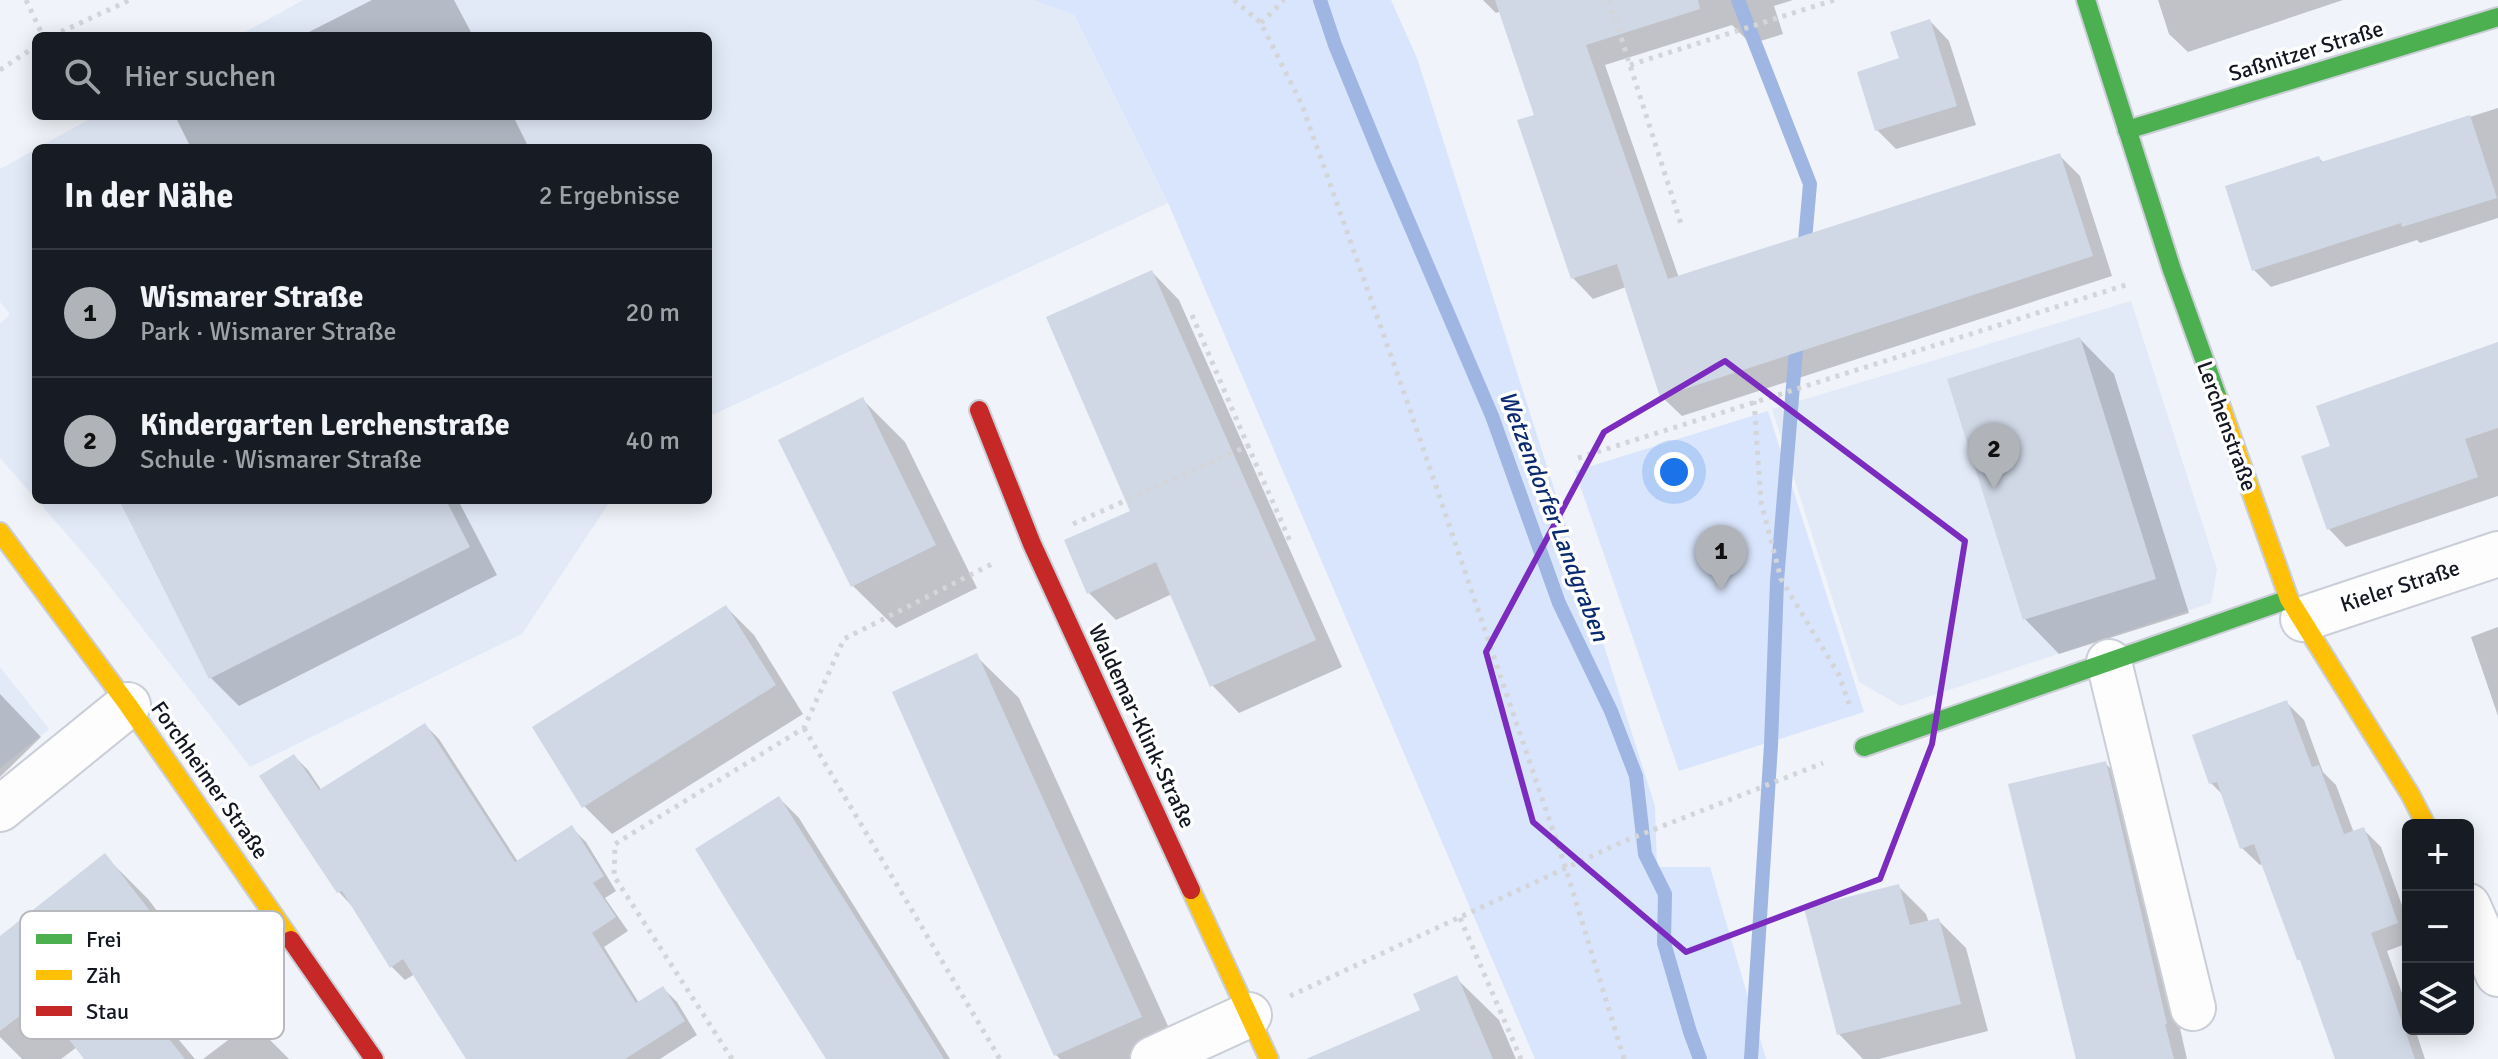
<!DOCTYPE html>
<html lang="de">
<head>
<meta charset="utf-8">
<style>
	:root { --surface:#171b24; --page:#20242c; --text:#f1f3f6; --muted:#9ea1a6; --line:#363941; --accent:#b0b3b8 }
	body { margin:0; font-family:Signika,sans-serif; background:var(--page); color:var(--text) }
	.controls { position:absolute; right:24px; bottom:24px; display:grid; overflow:hidden; border-radius:12px; box-shadow:0 4px 20px #0003 }
	.controls button { width:72px; height:72px; display:grid; place-items:center; padding:0; border:0; border-bottom:2px solid var(--line); background:var(--surface); color:var(--text); font:40px sans-serif }
	.you { position:absolute; left:1674px; top:472px; width:28px; height:28px; margin:-20px; border:6px solid #fff; border-radius:50%; background:#1a73e8; box-shadow:0 0 0 12px #1a73e833 }
	.badge { display:grid; place-items:center; width:52px; height:52px; border-radius:50%; background:var(--accent); color:#111; font-size:26px; font-weight:700 }
	.pin { position:absolute; translate:-50% -66px; filter:drop-shadow(0 2px 4px #0008) }
	.pin::after { content:''; position:absolute; top:42px; width:28px; height:24px; background:inherit; clip-path:polygon(0 0,100% 0,50% 100%) }
	.list { margin:0; padding:0; list-style:none }
	h2 { display:flex; justify-content:space-between; align-items:center; height:104px; margin:0; padding:0 32px; font-size:34px }
	h2 small { font-size:26px; font-weight:400; color:var(--muted) }
	.list li { display:grid; grid-template-columns:52px 1fr auto; gap:24px; align-items:center; box-sizing:border-box; height:128px; padding:0 32px; border-top:2px solid var(--line) }
	.list b { display:block; font-size:30px; white-space:nowrap }
	.list p { margin:0; font-size:26px; white-space:nowrap; color:var(--muted) }
	.list em { font-size:26px; font-style:normal; color:var(--muted) }
	.icon { flex:none; width:44px; height:44px; fill:none; stroke:currentColor; stroke-width:2; stroke-linecap:round; stroke-linejoin:round }
	.map { position:relative; flex:none; width:2498px; height:1059px; overflow:hidden }
	.search { position:absolute; background:var(--surface); box-shadow:0 4px 20px #0003; left:32px; top:32px; width:680px; height:88px; display:flex; align-items:center; gap:20px; box-sizing:border-box; padding:0 28px; border-radius:12px; color:var(--muted); font-size:30px }
	.panel { position:absolute; background:var(--surface); box-shadow:0 4px 20px #0003; left:32px; top:144px; width:680px; height:360px; border-radius:12px }
	.map>svg:first-child { display:block }
	.built { fill:#e2eaf8 }
	.green { fill:#d9e5fc }
	.shadow { fill:#0003 }
	.lines { fill:none; stroke-linecap:round; stroke-linejoin:round }
	.stream { stroke:#9fb6e2; stroke-width:14 }
	.building { fill:#d0d8e6 }
	.street-casing { stroke:#caced6; stroke-width:48 }
	.fast-casing { stroke:#caced6; stroke-width:22 }
	.slow-casing { stroke:#caced6; stroke-width:22 }
	.jam-casing { stroke:#caced6; stroke-width:22 }
	.path { stroke:#d4d5d8; stroke-width:5; stroke-dasharray:4 6; stroke-linecap:butt }
	.street { stroke:#fdfdfe; stroke-width:44 }
	.fast { stroke:#4caf50; stroke-width:18 }
	.slow { stroke:#ffc107; stroke-width:18 }
	.jam { stroke:#c62828; stroke-width:18 }
	.marked { fill:none; stroke:#7b2cbf; stroke-width:6; stroke-linejoin:round }
	.labels { text-anchor:middle; dominant-baseline:central; stroke-width:7; stroke-linejoin:round; paint-order:stroke }
	.street-label { font-size:22px; fill:#121721; stroke:#fff }
	.water-label { font-size:24px; font-style:italic; fill:#0a2a6f; stroke:#fff }
	.key { fill:#fff; stroke:#b8b9bc; stroke-width:2 }
	.key-label { font-size:22px; fill:#121721 }
</style>
</head>
<body>
<div class="map">
<svg width="2498" height="1059" viewBox="0 0 2498 1059">
	<rect width="100%" height="100%" fill="#f0f3f9"/>
	<g class="built">
		<path d="M 303,0 L 1033,0 L 1074,15 L 1168,203 L 708,417 L 708,148 L 37,148 L 95,116 L 708,116 L 708,36 L 238,36 Z"/>
		<path d="M 36,149 L 36,499 L 0,458 L 0,324 L 10,314 L 0,302 L 0,169 Z"/>
		<path d="M 2131,301 L 2217,569 L 2211,603 L 1901,706 L 1859,682 L 1772,409 Z"/>
		<path d="M 37,500 L 611,500 L 522,634 L 250,767 L 94,566 Z"/>
		<path d="M 0,667 L 49,729 L 0,768 Z"/>
	</g>
	<g class="green">
		<path d="M 1033,0 L 1391,0 L 1417,58 L 1655,806 L 1657,867 L 1710,867 L 1766,1059 L 1535,1059 L 1168,203 L 1074,15 Z"/>
		<path d="M 1768,411 L 1864,712 L 1679,771 L 1575,471 Z"/>
	</g>
	<g class="shadow">
		<path d="M 372,0 L 454,0 L 473,36 L 301,36 Z"/>
		<path d="M 1483,0 L 1793,0 L 1774,6 L 1783,34 L 1751,44 L 1732,25 L 1605,65 L 1679,278 L 2059,155 L 2080,176 L 2112,276 L 1682,416 L 1661,396 L 1626,287 L 1593,299 L 1573,278 L 1537,116 L 1501,11 L 1496,13 Z"/>
		<path d="M 2158,0 L 2343,0 L 2188,52 L 2169,34 Z"/>
		<path d="M 1930,21 L 1949,41 L 1976,125 L 1896,149 L 1877,130 L 1901,60 Z"/>
		<path d="M 2498,108 L 2498,218 L 2420,243 L 2417,240 L 2271,287 L 2254,270 L 2228,188 L 2319,158 L 2324,163 Z"/>
		<path d="M 175,116 L 513,116 L 529,148 L 191,148 Z"/>
		<path d="M 1152,272 L 1179,300 L 1342,667 L 1239,713 L 1212,685 L 1172,594 L 1116,620 L 1089,593 L 1132,512 Z"/>
		<path d="M 2080,339 L 2114,374 L 2189,613 L 2059,654 L 2025,619 Z"/>
		<path d="M 2498,344 L 2498,496 L 2346,547 L 2329,529 L 2332,447 Z"/>
		<path d="M 863,400 L 905,442 L 977,588 L 896,628 L 853,586 Z"/>
		<path d="M 121,500 L 458,500 L 497,575 L 239,706 L 211,678 Z"/>
		<path d="M 726,607 L 754,635 L 803,714 L 612,834 L 584,806 Z"/>
		<path d="M 2498,627 L 2498,716 L 2471,637 Z"/>
		<path d="M 976,656 L 1019,698 L 1183,1059 L 1060,1059 L 1056,1055 Z"/>
		<path d="M 0,694 L 41,737 L 0,777 Z"/>
		<path d="M 2287,703 L 2304,720 L 2323,772 L 2336,785 L 2354,833 L 2363,829 L 2381,847 L 2408,922 L 2408,943 L 2387,951 L 2408,1010 L 2408,1029 L 2415,1029 L 2425,1059 L 2337,1059 L 2303,963 L 2299,959 L 2263,864 L 2260,865 L 2242,848 L 2224,796 L 2211,783 Z"/>
		<path d="M 425,725 L 439,739 L 518,862 L 572,828 L 586,842 L 616,891 L 605,898 L 628,931 L 604,947 L 639,1003 L 663,988 L 677,1002 L 697,1035 L 660,1059 L 468,1059 L 415,974 L 405,980 L 391,966 L 352,906 L 339,892 L 294,756 L 308,770 L 322,791 Z"/>
		<path d="M 2105,763 L 2124,782 L 2187,1059 L 2078,1059 Z"/>
		<path d="M 779,798 L 799,818 L 950,1059 L 829,1059 Z"/>
		<path d="M 105,856 L 148,899 L 191,955 L 140,994 L 195,1059 L 87,1059 L 77,1047 L 61,1059 L 22,1059 L 0,1037 L 0,939 Z"/>
		<path d="M 1898,886 L 1926,914 L 1929,923 L 1938,920 L 1966,948 L 1988,1031 L 1879,1059 L 1863,1059 L 1839,1034 Z"/>
		<path d="M 1456,978 L 1499,1020 L 1516,1059 L 1372,1059 Z"/>
		<path d="M 252,1022 L 289,1059 L 203,1059 Z"/>
	</g>
	<g class="lines">
		<g class="stream">
			<path d="M 1320,0 L 1335,45 L 1383,162 L 1492,416 L 1559,603 L 1611,711 L 1636,776 L 1645,854 L 1665,894 L 1664,943 L 1690,1032 L 1700,1059"/>
			<path d="M 1738,0 L 1810,184 L 1804,252"/>
			<path d="M 1751,1059 L 1771,745 L 1777,581 L 1797,337"/>
		</g>
	</g>
	<g class="building">
		<path d="M 1495,0 L 1698,0 L 1700,9 L 1586,45 L 1668,279 L 2060,153 L 2093,256 L 1660,397 L 1617,264 L 1571,279 L 1517,120 L 1534,115 Z"/>
		<path d="M 1930,19 L 1957,106 L 1875,131 L 1857,72 L 1899,58 L 1890,32 Z"/>
		<path d="M 2470,115 L 2497,198 L 2402,227 L 2401,223 L 2252,271 L 2225,186 L 2319,156 L 2321,162 Z"/>
		<path d="M 1152,270 L 1316,640 L 1210,687 L 1156,562 L 1087,594 L 1064,540 L 1130,511 L 1046,317 Z"/>
		<path d="M 2080,337 L 2156,579 L 2023,620 L 1947,379 Z"/>
		<path d="M 2498,342 L 2498,428 L 2465,439 L 2478,477 L 2327,530 L 2301,456 L 2330,446 L 2316,406 Z"/>
		<path d="M 863,397 L 936,545 L 851,587 L 778,440 Z"/>
		<path d="M 119,500 L 446,500 L 470,547 L 209,679 Z"/>
		<path d="M 726,605 L 776,685 L 582,808 L 532,727 Z"/>
		<path d="M 977,653 L 1142,1017 L 1054,1056 L 892,692 Z"/>
		<path d="M 2287,700 L 2312,767 L 2319,765 L 2344,834 L 2364,827 L 2382,877 L 2398,923 L 2371,933 L 2415,1059 L 2335,1059 L 2300,960 L 2297,960 L 2254,844 L 2240,849 L 2217,782 L 2209,784 L 2192,735 Z"/>
		<path d="M 425,723 L 515,862 L 572,825 L 604,876 L 593,883 L 616,917 L 592,933 L 636,1003 L 663,986 L 685,1021 L 625,1059 L 466,1059 L 403,959 L 390,968 L 342,891 L 337,893 L 259,776 L 294,754 L 319,790 Z"/>
		<path d="M 2106,761 L 2167,1024 L 2165,1024 L 2174,1059 L 2076,1059 L 2008,784 Z"/>
		<path d="M 779,796 L 907,999 L 944,1059 L 826,1059 L 731,908 L 695,849 Z"/>
		<path d="M 105,853 L 150,911 L 99,951 L 185,1059 L 84,1059 L 39,1001 L 0,1031 L 0,936 Z"/>
		<path d="M 1899,884 L 1910,925 L 1939,918 L 1961,1004 L 1837,1035 L 1804,908 Z"/>
		<path d="M 1457,975 L 1493,1059 L 1306,1059 L 1420,1010 L 1413,994 Z"/>
	</g>
	<g class="lines">
		<g class="street-casing">
			<g id="street">
				<path d="M 2303,619 L 2498,554"/>
				<path d="M 2109,662 L 2193,1008"/>
				<path d="M 0,809 L 128,705"/>
				<path d="M 2468,906 L 2498,974"/>
				<path d="M 1153,1059 L 1249,1015"/>
			</g>
		</g>
		<g class="fast-casing">
			<g id="fast">
				<path d="M 2086,0 L 2172,270 L 2219,401"/>
				<path d="M 2127,130 L 2498,17"/>
				<path d="M 1864,747 L 2289,599"/>
			</g>
		</g>
		<g class="slow-casing">
			<g id="slow">
				<path d="M 2219,401 L 2289,599 L 2410,794 L 2426,825"/>
				<path d="M 0,532 L 128,705 L 291,940"/>
				<path d="M 1191,890 L 1269,1059"/>
			</g>
		</g>
		<g class="jam-casing">
			<g id="jam">
				<path d="M 979,410 L 1032,544 L 1191,890"/>
				<path d="M 291,940 L 374,1059"/>
			</g>
		</g>
		<g class="path">
			<path d="M 26,0 L 43,36"/>
			<path d="M 1234,0 L 1261,23 L 1302,105 L 1407,401 L 1566,869 L 1624,1059"/>
			<path d="M 1609,0 L 1682,227"/>
			<path d="M 1261,23 L 1284,0"/>
			<path d="M 52,36 L 130,0"/>
			<path d="M 1630,65 L 1834,0"/>
			<path d="M 0,70 L 36,46"/>
			<path d="M 1192,315 L 1248,446"/>
			<path d="M 1754,401 L 1761,502 L 1781,579 L 1839,675 L 1849,704"/>
			<path d="M 1578,458 L 2129,284"/>
			<path d="M 1073,524 L 1248,446 L 1290,541"/>
			<path d="M 804,728 L 1000,1059"/>
			<path d="M 1460,918 L 1521,1059"/>
			<path d="M 1290,996 L 1622,842 L 1823,763"/>
			<path d="M 732,1059 L 614,876 L 615,844 L 804,728 L 844,639 L 992,564"/>
		</g>
		<use href="#street" class="street"/>
		<use href="#fast" class="fast"/>
		<use href="#slow" class="slow"/>
		<use href="#jam" class="jam"/>
	</g>
	<path class="marked" d="M 1725,361 L 1965,541 L 1932,744 L 1880,879 L 1686,952 L 1533,822 L 1486,652 L 1604,432 Z"/>
	<g class="labels">
		<g class="street-label">
			<text transform="translate(2306 51) rotate(-17)">Saßnitzer Straße</text>
			<text transform="translate(2227 426) rotate(70)">Lerchenstraße</text>
			<text transform="translate(2400 586) rotate(-18)">Kieler Straße</text>
			<text transform="translate(1142 726) rotate(65)">Waldemar-Klink-Straße</text>
			<text transform="translate(210 780) rotate(55)">Forchheimer Straße</text>
		</g>
		<g class="water-label">
			<text transform="translate(1554 516) rotate(69)">Wetzendorfer Landgraben</text>
		</g>
	</g>
	<rect x="20" y="911" width="264" height="128" rx="12" class="key"/>
	<rect x="36" y="934" width="36" height="10" fill="#4caf50"/>
	<rect x="36" y="970" width="36" height="10" fill="#ffc107"/>
	<rect x="36" y="1006" width="36" height="10" fill="#c62828"/>
	<g class="key-label">
		<text x="86" y="947">Frei</text>
		<text x="86" y="983">Zäh</text>
		<text x="86" y="1019">Stau</text>
	</g>
</svg>
<div class="controls">
<button>+</button>
<button>−</button>
<button><svg class="icon" aria-label="layers" viewBox="0 0 24 24"><path d="M12 4l9 5-9 5-9-5zM3 14l9 5 9-5"/></svg></button>
</div>
<div class="you"></div>
<div class="pin badge" style="left:1721px;top:591px">1</div>
<div class="pin badge" style="left:1994px;top:489px">2</div>
<div class="search"><svg class="icon" aria-label="search" viewBox="0 0 24 24"><circle cx="10" cy="10" r="6"/><path d="M15 15l6 6"/></svg>Hier suchen</div>
<section class="panel">
<h2>In der Nähe<small>2 Ergebnisse</small></h2>
<ul class="list">
<li><span class="badge">1</span><div><b>Wismarer Straße</b><p>Park · Wismarer Straße</p></div><em>20 m</em></li>
<li><span class="badge">2</span><div><b>Kindergarten Lerchenstraße</b><p>Schule · Wismarer Straße</p></div><em>40 m</em></li>
</ul>
</section>
</div>
</body>
</html>
